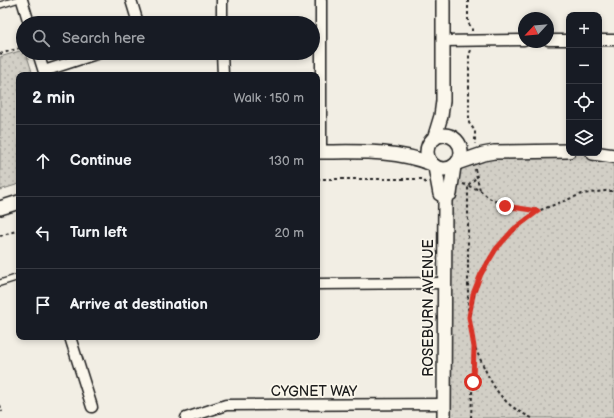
<!DOCTYPE html>
<html lang="en">
<head>
<meta charset="utf-8">
<style>
	:root { --surface:#171b24; --page:#20242c; --text:#f1f3f6; --muted:#9ea1a6; --line:#363941 }
	body { margin:0; font-family:"Balsamiq Sans",sans-serif; background:var(--page); color:var(--text) }
	.controls { position:absolute; right:12px; top:12px; display:grid; overflow:hidden; border-radius:8px; box-shadow:0 2px 6px #0003 }
	.controls button { width:36px; height:36px; display:grid; place-items:center; padding:0; border:0; border-bottom:1px solid var(--line); background:var(--surface); color:var(--text); font:20px sans-serif }
	.compass { position:absolute; left:518px; top:12px; width:36px; height:36px; border-radius:50%; background:var(--surface); box-shadow:0 2px 6px #0003; rotate:244deg }
	.stop { position:absolute; width:12px; height:12px; margin:-9px; border:3px solid #d93025; border-radius:50%; background:#fff }
	.stop.end { background:#d93025; border-color:#fff; box-shadow:0 1px 4px #0008 }
	.list { margin:0; padding:0; list-style:none }
	h2 { display:flex; justify-content:space-between; align-items:center; height:52px; margin:0; padding:0 16px; font-size:17px }
	h2 small { font-size:13px; font-weight:400; color:var(--muted) }
	.list li { display:grid; grid-template-columns:26px 1fr auto; gap:12px; align-items:center; box-sizing:border-box; height:72px; padding:0 16px; border-top:1px solid var(--line) }
	.list b { display:block; font-size:15px; white-space:nowrap }
	.list em { font-size:13px; font-style:normal; color:var(--muted) }
	.icon { flex:none; width:22px; height:22px; fill:none; stroke:currentColor; stroke-width:2; stroke-linecap:round; stroke-linejoin:round }
	.map { position:relative; flex:none; width:614px; height:418px; overflow:hidden }
	.search { position:absolute; background:var(--surface); box-shadow:0 2px 6px #0003; left:16px; top:16px; width:304px; height:44px; display:flex; align-items:center; gap:10px; box-sizing:border-box; padding:0 14px; border-radius:22px; color:var(--muted); font-size:15px }
	.panel { position:absolute; background:var(--surface); box-shadow:0 2px 6px #0003; left:16px; top:72px; width:304px; height:268px; border-radius:8px }
	.map>svg:first-child { display:block }
	.park { fill:url(#park-dots); stroke:#777671 }
	.lines { fill:none; stroke-linecap:round; stroke-linejoin:round }
	.service-casing { stroke:#1c1c1c; stroke-width:8 }
	.minor-casing { stroke:#1c1c1c; stroke-width:13 }
	.tertiary-casing { stroke:#1c1c1c; stroke-width:16 }
	.path { stroke:#1c1c1c; stroke-width:2; stroke-dasharray:3 3; stroke-linecap:butt }
	.service { stroke:#fbf7ec; stroke-width:5 }
	.minor { stroke:#fbf7ec; stroke-width:10 }
	.tertiary { stroke:#fbf7ec; stroke-width:13 }
	.route { stroke:#d93025; stroke-width:5 }
	.labels { text-anchor:middle; dominant-baseline:central; stroke-width:3.5; stroke-linejoin:round; paint-order:stroke }
	.street-label { font-size:14px; fill:#1c1c1c; stroke:#fbf7ec }
</style>
</head>
<body>
<div class="map">
<svg width="614" height="418" viewBox="0 0 614 418">
	<defs>
		<pattern id="park-dots" width="8" height="8" patternUnits="userSpaceOnUse"><rect width="8" height="8" fill="#d2cfc6"/><path d="M2 2h.1M6 6h.1" fill="none" stroke="#b4b1aa" stroke-width="1.8" stroke-linecap="round"/></pattern>
	</defs>
	<rect width="100%" height="100%" fill="#f2eee4"/>
	<filter id="ink" filterUnits="userSpaceOnUse"><feTurbulence type="fractalNoise" baseFrequency=".025" numOctaves="2"/><feDisplacementMap in="SourceGraphic" scale="8" xChannelSelector="R" yChannelSelector="G"/><feConvolveMatrix kernelMatrix="1 2 1 2 8 2 1 2 1" color-interpolation-filters="sRGB"/></filter>
	<g filter="url(#ink)">
		<g class="park">
			<path d="M 23,50 L 23,53 L 26,53 L 33,75 L 19,75 L 19,184 L 0,190 L 0,57 Z"/>
			<path d="M 569,153 L 593,153 L 614,156 L 614,418 L 444,418 L 444,283 L 454,166 L 470,158 Z"/>
		</g>
		<g class="lines">
			<g class="service-casing">
				<g id="service">
					<path d="M 0,5 L 16,0"/>
					<path d="M 0,283 L 19,277"/>
				</g>
			</g>
			<g class="minor-casing">
				<g id="minor">
					<path d="M 22,0 L 29,23"/>
					<path d="M 131,0 L 138,23"/>
					<path d="M 222,0 L 222,23"/>
					<path d="M 321,0 L 321,152"/>
					<path d="M 548,40 L 569,40"/>
					<path d="M 599,40 L 614,40"/>
					<path d="M 442,41 L 524,40"/>
					<path d="M 38,53 L 45,75"/>
					<path d="M 222,53 L 223,75"/>
					<path d="M 44,71 L 99,53"/>
					<path d="M 317,284 L 444,283"/>
					<path d="M 70,337 L 92,407"/>
					<path d="M 186,418 L 226,405 L 444,404"/>
				</g>
			</g>
			<g class="tertiary-casing">
				<g id="tertiary">
					<circle cx="444" cy="152" r="17"/>
					<path d="M 434,139 L 441,116 L 443,101 L 443,0"/>
					<path d="M 317,152 C 356,152 395,149 432,164"/>
					<path d="M 593,153 L 614,156"/>
					<path d="M 457,163 L 483,154 L 494,152 L 569,151"/>
					<path d="M 435,167 L 440,194 L 445,197 L 444,418"/>
					<path d="M 445,197 L 450,194 L 454,166"/>
					<path d="M 0,208 L 19,202"/>
				</g>
			</g>
			<g class="path">
				<path d="M 468,0 L 468,23 L 472,28 L 472,31"/>
				<path d="M 471,50 L 469,55 L 469,123 L 475,131 L 475,144"/>
				<path d="M 0,54 L 23,47"/>
				<path d="M 475,169 L 480,190"/>
				<path d="M 317,179 L 422,179 L 426,183"/>
				<path d="M 463,184 L 480,190 L 489,198 L 505,206 L 538,211 L 582,194 L 605,191 L 614,191"/>
				<path d="M 0,236 L 19,230"/>
				<path d="M 470,315 C 477,267 499,239 537,211"/>
				<path d="M 475,348 C 491,381 496,402 532,418"/>
				<path d="M 0,405 L 2,412"/>
				<path d="M 471,418 L 474,347 L 468,307 L 468,185 L 477,177"/>
			</g>
			<use href="#service" class="service"/>
			<use href="#minor" class="minor"/>
			<use href="#tertiary" class="tertiary"/>
		</g>
	</g>
	<g class="lines" filter="url(#ink)">
		<path class="route" d="M 473,382 L 474,347 L 469,317 L 473,294 L 481,274 L 496,249 L 514,229 L 538,211 L 505,206"/>
	</g>
	<g class="labels">
		<g class="street-label">
			<text transform="translate(428 308) rotate(-90)">ROSEBURN AVENUE</text>
			<text x="314" y="391">CYGNET WAY</text>
		</g>
	</g>
</svg>
<div class="controls">
<button>+</button>
<button>−</button>
<button><svg class="icon" aria-label="locate" viewBox="0 0 24 24"><circle cx="12" cy="12" r="6"/><path d="M12 2v4M12 18v4M2 12h4M18 12h4"/></svg></button>
<button><svg class="icon" aria-label="layers" viewBox="0 0 24 24"><path d="M12 4l9 5-9 5-9-5zM3 14l9 5 9-5"/></svg></button>
</div>
<svg class="compass" viewBox="-18 -18 36 36"><path d="M0-13l5 13h-10z" fill="#e53935"/><path d="M0 13l5-13h-10z" fill="#9ea1a6"/></svg>
<div class="stop" style="left:473px;top:382px"></div>
<div class="stop end" style="left:505px;top:206px"></div>
<div class="search"><svg class="icon" aria-label="search" viewBox="0 0 24 24"><circle cx="10" cy="10" r="6"/><path d="M15 15l6 6"/></svg>Search here</div>
<section class="panel">
<h2>2 min<small>Walk · 150 m</small></h2>
<ul class="list">
<li><svg class="icon" aria-label="ahead" viewBox="0 0 24 24"><path d="M12 20V5M6 11l6-6 6 6"/></svg><div><b>Continue</b></div><em>130 m</em></li>
<li><svg class="icon" aria-label="left" viewBox="0 0 24 24"><path d="M17 20v-9H6M10 6l-5 5 5 5"/></svg><div><b>Turn left</b></div><em>20 m</em></li>
<li><svg class="icon" aria-label="arrive" viewBox="0 0 24 24"><path d="M6 21V4h12l-3 4 3 4H6"/></svg><div><b>Arrive at destination</b></div></li>
</ul>
</section>
</div>
</body>
</html>
